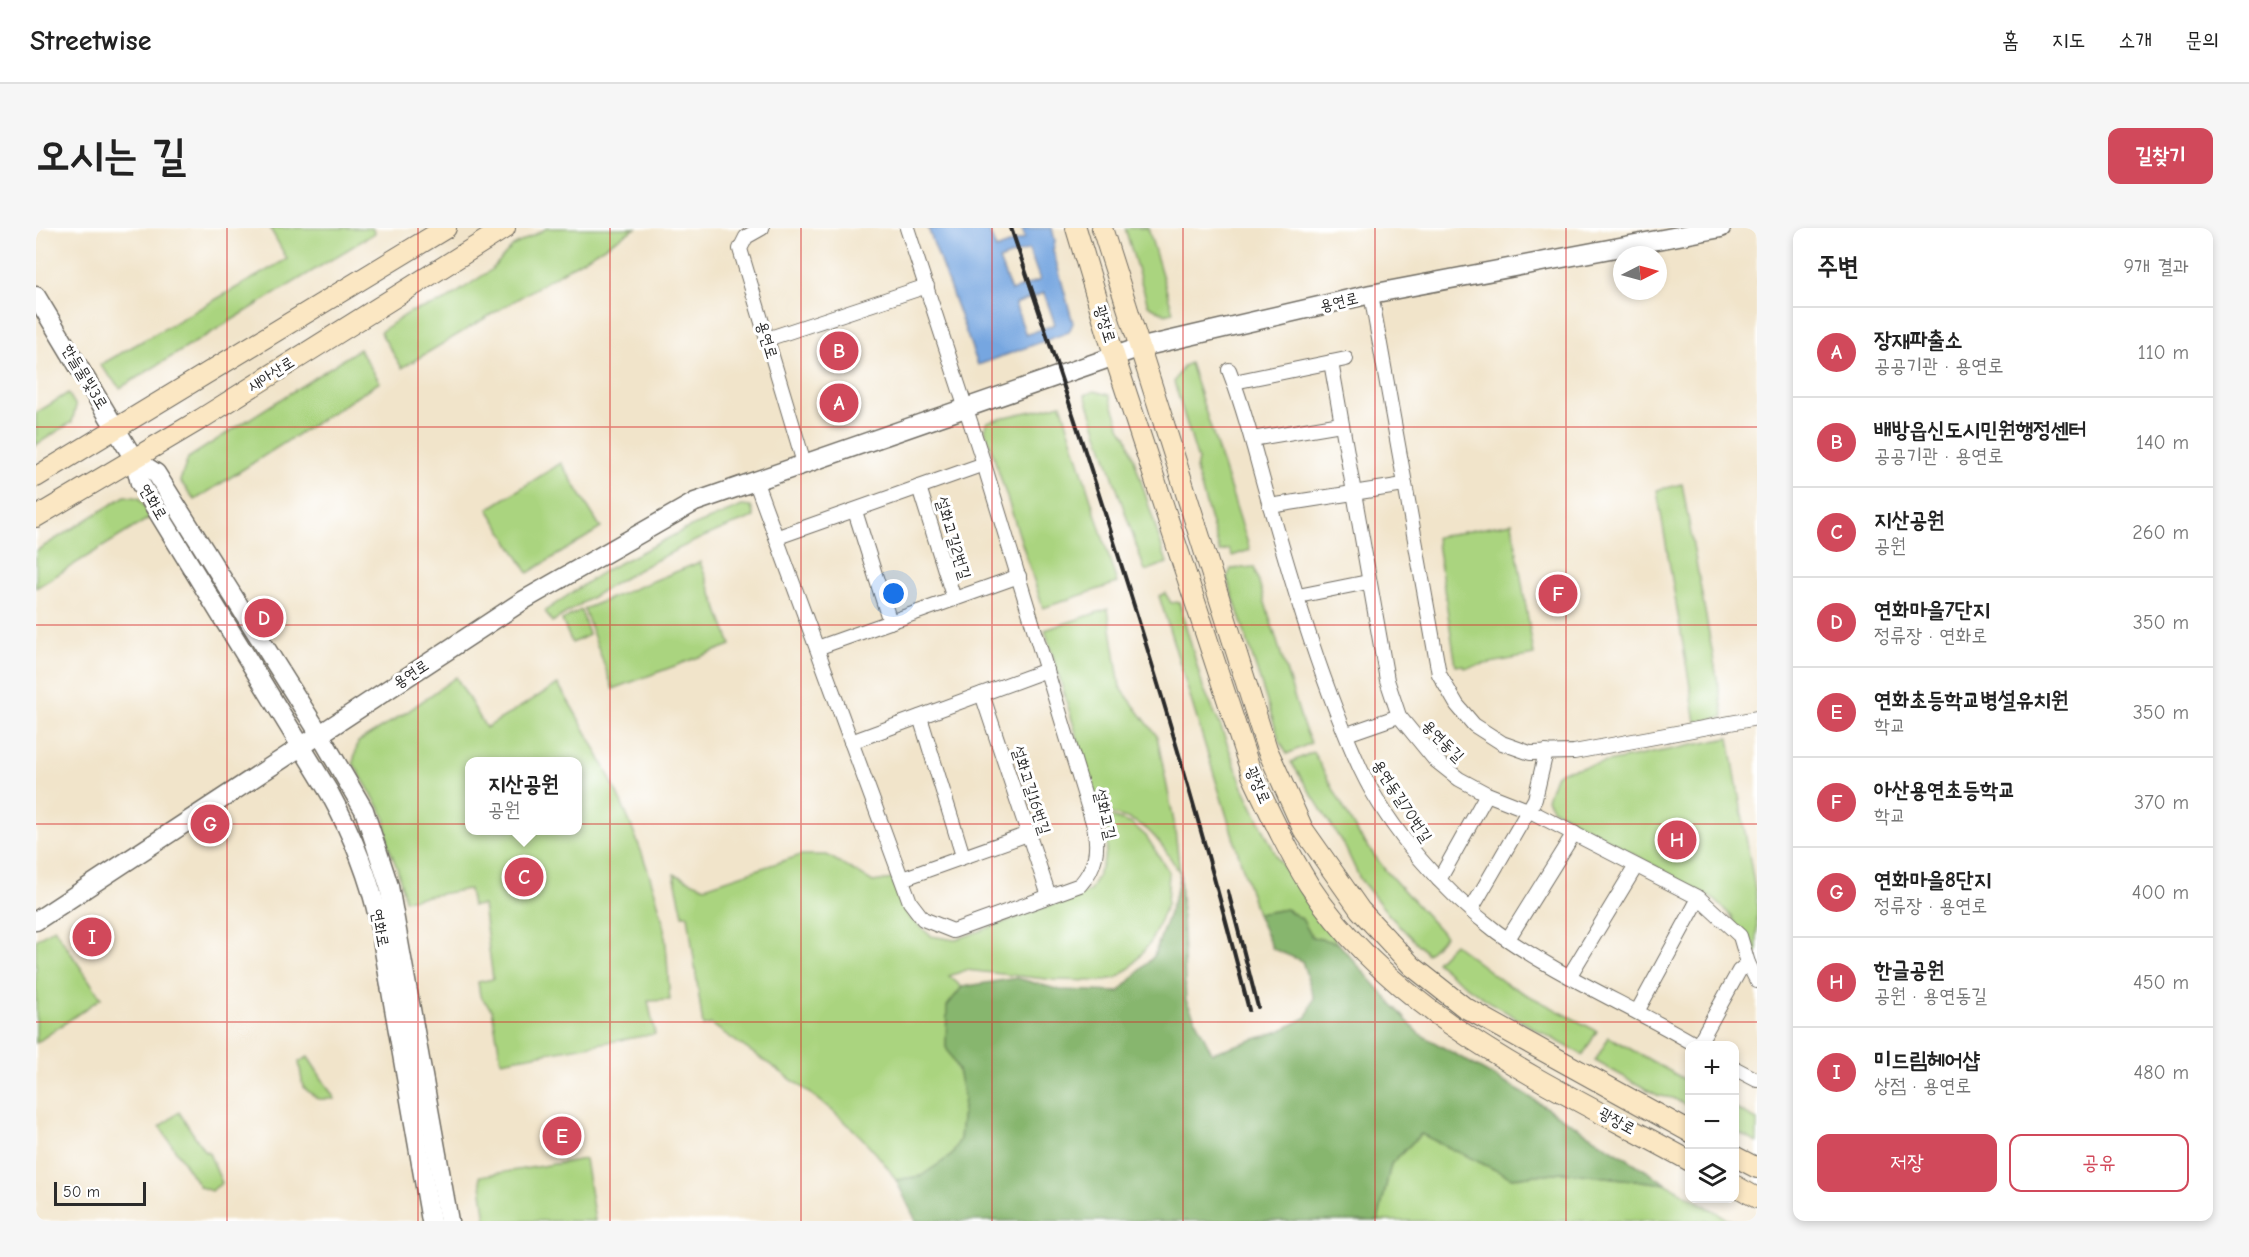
<!DOCTYPE html>
<html lang="ko">
<head>
<meta charset="utf-8">
<style>
	:root { --surface:#fff; --page:#f6f6f6; --text:#222; --muted:#767676; --line:#e0e0e0; --accent:#d1495b }
	body { margin:0; font-family:"Comic Neue","Poor Story",sans-serif; background:var(--page); color:var(--text) }
	.controls { position:absolute; right:18px; bottom:18px; display:grid; overflow:hidden; border-radius:12px; box-shadow:0 3px 9px #0003 }
	.controls button { width:54px; height:54px; display:grid; place-items:center; padding:0; border:0; border-bottom:2px solid var(--line); background:var(--surface); color:var(--text); font:30px sans-serif }
	.compass { position:absolute; left:1577px; top:18px; width:54px; height:54px; border-radius:50%; background:var(--surface); box-shadow:0 3px 9px #0003; rotate:84deg }
	.scale { position:absolute; left:18px; bottom:15px; width:92px; box-sizing:border-box; padding-left:6px; border:3px solid #2b2b2b; border-top:0; font-size:16px; line-height:21px; white-space:nowrap; color:#2b2b2b; -webkit-text-stroke:4px #fff; paint-order:stroke }
	.you { position:absolute; left:858px; top:366px; width:21px; height:21px; margin:-15px; border:4px solid #fff; border-radius:50%; background:#1a73e8; box-shadow:0 0 0 9px #1a73e833 }
	.badge { display:grid; place-items:center; width:39px; height:39px; border-radius:50%; background:var(--accent); color:#fff; font-size:20px; font-weight:700 }
	.pin { position:absolute; translate:-50% -50%; border:3px solid #fff; box-shadow:0 2px 6px #0006 }
	.popup { position:absolute; left:429px; top:529px; width:117px; height:78px; box-sizing:border-box; display:grid; place-content:center; border-radius:12px; background:var(--surface); filter:drop-shadow(0 2px 4px #0005); font-size:20px; white-space:nowrap; color:var(--muted) }
	.popup b { font-size:22px; color:var(--text) }
	.popup::after { content:''; position:absolute; left:50%; top:100%; margin-left:-12px; border:12px solid transparent; border-top-color:var(--surface) }
	.list { margin:0; padding:0; list-style:none }
	h2 { display:flex; justify-content:space-between; align-items:center; height:78px; margin:0; padding:0 24px; font-size:26px }
	h2 small { font-size:20px; font-weight:400; color:var(--muted) }
	.list li { display:grid; grid-template-columns:39px 1fr auto; gap:18px; align-items:center; box-sizing:border-box; height:90px; padding:0 24px; border-top:2px solid var(--line) }
	.list b { display:block; font-size:22px; white-space:nowrap }
	.list p { margin:0; font-size:20px; white-space:nowrap; color:var(--muted) }
	.list em { font-size:20px; font-style:normal; color:var(--muted) }
	.actions { display:flex; gap:12px; padding:18px 24px }
	.actions a { flex:1; padding:14px 0; border:2px solid var(--accent); border-radius:12px; text-align:center; font-size:21px; color:var(--accent) }
	.actions .main { background:var(--accent); color:#fff }
	.icon { flex:none; width:33px; height:33px; fill:none; stroke:currentColor; stroke-width:2; stroke-linecap:round; stroke-linejoin:round }
	.map { position:relative; flex:none; width:1721px; height:993px; overflow:hidden; border-radius:12px }
	header { display:flex; align-items:center; gap:36px; box-sizing:border-box; height:84px; padding:0 30px; background:var(--surface); border-bottom:2px solid var(--line) }
	header strong { font-size:28px }
	nav { display:flex; gap:33px; margin-inline-start:auto; font-size:21px }
	.intro { display:flex; align-items:center; justify-content:space-between; box-sizing:border-box; height:144px; padding:0 36px }
	h1 { margin:0; font-size:42px }
	.button { padding:15px 27px; border-radius:12px; background:var(--accent); color:#fff; font-size:21px; font-weight:700 }
	main { display:flex; gap:36px; padding:0 36px }
	aside { flex:1; background:var(--surface); border-radius:12px; box-shadow:0 3px 9px #0003 }
	.map>svg:first-child { display:block }
	.green { fill:#aad47f; stroke:#6a8055; stroke-width:1.5; fill-rule:evenodd }
	.forest { fill:#87b66e; stroke:#59704c; stroke-width:1.5 }
	.water { fill:#76a6e0; stroke:#506886; stroke-width:1.5; fill-rule:evenodd }
	.lines { fill:none; stroke-linecap:round; stroke-linejoin:round }
	.minor-casing { stroke:#706c63; stroke-width:16 }
	.tertiary-casing { stroke:#706c63; stroke-width:21 }
	.secondary-casing { stroke:#706c63; stroke-width:22 }
	.minor { stroke:#fff; stroke-width:14 }
	.tertiary { stroke:#fff; stroke-width:18 }
	.secondary { stroke:#fbe7c3; stroke-width:20 }
	.rail { stroke:#2b2b2b; stroke-width:4 }
	.grid { fill:none; stroke:#d62828; stroke-width:1.5; stroke-opacity:0.55 }
	.labels { text-anchor:middle; dominant-baseline:central; stroke-width:6; stroke-linejoin:round; paint-order:stroke }
	.street-label { font-size:16px; fill:#2b2b2b; stroke:#fff }
</style>
</head>
<body>
<header>
<strong>Streetwise</strong>
<nav><a>홈</a><a>지도</a><a>소개</a><a>문의</a></nav>
</header>
<div class="intro"><h1>오시는 길</h1><a class="button">길찾기</a></div>
<main>
<div class="map">
<svg width="1721" height="993" viewBox="0 0 1721 993">
	<rect width="100%" height="100%" fill="#fff"/>
	<filter id="ink" filterUnits="userSpaceOnUse"><feTurbulence type="fractalNoise" baseFrequency=".0167" numOctaves="2"/><feDisplacementMap in="SourceGraphic" scale="12" xChannelSelector="R" yChannelSelector="G"/><feConvolveMatrix kernelMatrix="1 2 1 2 8 2 1 2 1" color-interpolation-filters="sRGB"/></filter>
	<filter id="wash" filterUnits="userSpaceOnUse"><feTurbulence type="fractalNoise" baseFrequency=".008" numOctaves="4" result="noise"/><feDisplacementMap in="SourceGraphic" scale="24" xChannelSelector="R" yChannelSelector="G"/><feGaussianBlur stdDeviation="1.35" result="paint"/><feColorMatrix in="noise" values="0 0 0 0 0 0 0 0 0 0 0 0 0 0 0 0 0 1.4 0 .05"/><feComposite in="paint" operator="in"/></filter>
	<g filter="url(#wash)">
		<rect width="100%" height="100%" fill="#f1e4ca"/>
		<g class="green">
			<path d="M 234,0 L 336,0 L 339,5 L 84,160 L 64,137 L 251,31 Z"/>
			<path d="M 511,0 L 600,0 L 366,140 L 344,104 L 374,84 L 407,74 L 455,42 L 477,18 Z"/>
			<path d="M 1089,0 L 1112,0 L 1137,84 L 1129,86 L 1112,77 Z"/>
			<path d="M 323,121 L 344,154 L 159,272 L 144,253 L 152,230 Z"/>
			<path d="M 1154,135 L 1214,322 L 1196,328 L 1193,321 L 1184,324 L 1160,242 L 1162,232 L 1138,154 L 1147,138 Z"/>
			<path d="M 1058,163 L 1073,167 L 1085,201 L 1091,209 L 1131,335 L 1109,343 L 1049,167 Z"/>
			<path d="M 32,165 L 40,178 L 36,194 L 0,217 L 0,185 Z"/>
			<path d="M 1025,176 L 1081,355 L 1007,380 L 949,202 L 951,194 C 976,186 999,184 1025,176 Z"/>
			<path d="M 525,235 L 565,300 L 492,345 L 452,281 Z"/>
			<path d="M 1646,256 L 1688,489 L 1660,494 L 1621,262 Z"/>
			<path d="M 89,268 L 103,270 L 115,289 L 0,360 L 0,323 Z"/>
			<path d="M 706,278 L 715,279 L 718,289 C 645,314 581,353 516,394 L 509,383 L 568,343 L 650,301 Z"/>
			<path d="M 1476,295 L 1498,427 L 1428,440 L 1427,437 L 1420,438 L 1400,309 Z"/>
			<path d="M 664,334 L 695,417 L 577,461 L 548,381 Z"/>
			<path d="M 1218,339 L 1267,497 L 1275,515 L 1251,526 L 1244,514 L 1191,350 L 1195,341 Z"/>
			<path d="M 1129,365 L 1135,375 L 1143,374 L 1167,459 L 1185,499 L 1207,559 L 1242,631 L 1302,715 L 1276,709 L 1266,691 L 1250,681 L 1221,686 L 1123,368 Z"/>
			<path d="M 1072,381 L 1084,459 L 1121,508 L 1138,594 L 1144,645 C 1121,609 1109,588 1064,585 L 1009,402 Z"/>
			<path d="M 545,382 L 553,407 L 536,415 L 526,392 Z"/>
			<path d="M 420,449 L 450,500 L 522,456 C 567,529 605,607 626,690 C 632,716 631,746 634,772 L 612,773 L 619,806 L 465,833 L 456,782 L 444,768 L 442,754 L 457,751 L 447,677 L 436,678 L 433,661 L 369,672 L 361,640 L 352,617 L 349,589 L 317,535 L 322,514 L 371,484 ZM 434,534 L 542,534 L 542,602 L 434,602 Z"/>
			<path d="M 1693,510 L 1721,673 L 1721,724 L 1715,727 L 1696,689 L 1679,672 L 1516,580 L 1511,571 L 1519,548 L 1526,543 Z"/>
			<path d="M 1277,524 L 1321,604 L 1350,643 L 1409,708 L 1391,726 L 1353,687 L 1324,651 L 1309,619 L 1255,534 Z"/>
			<path d="M 1078,590 L 1096,596 L 1110,608 L 1133,644 L 1131,676 L 1114,715 L 1095,739 L 1080,750 L 1063,753 L 1019,752 L 930,742 L 913,748 L 926,759 L 912,778 L 910,819 L 922,842 L 928,870 L 924,911 L 916,927 L 885,948 L 860,952 C 817,885 739,842 675,796 L 667,798 L 652,687 L 647,687 L 638,646 L 669,659 L 765,627 L 791,627 L 837,654 L 856,651 L 873,689 L 895,708 L 919,712 L 1054,663 C 1066,639 1077,619 1069,591 Z"/>
			<path d="M 18,700 L 65,770 L 0,815 L 0,712 Z"/>
			<path d="M 1418,716 L 1469,755 L 1561,803 L 1547,827 C 1496,799 1443,772 1400,734 Z"/>
			<path d="M 1573,809 L 1653,854 L 1653,879 L 1637,870 L 1623,868 L 1559,833 Z"/>
			<path d="M 272,829 L 299,871 L 282,871 L 267,859 L 263,834 Z"/>
			<path d="M 1698,880 L 1721,892 L 1721,915 L 1699,903 Z"/>
			<path d="M 143,884 L 169,924 L 172,923 L 186,955 L 175,963 L 164,959 L 124,899 Z"/>
			<path d="M 1385,906 L 1476,950 L 1526,944 L 1631,956 L 1696,993 L 1342,993 L 1355,936 Z"/>
			<path d="M 549,931 L 559,993 L 450,993 L 444,948 Z"/>
		</g>
		<path class="forest" d="M 1144,645 L 1150,772 L 1176,825 L 1244,803 L 1271,789 L 1278,770 L 1266,733 L 1237,721 L 1221,686 L 1250,681 L 1266,691 L 1276,709 L 1302,715 L 1382,805 L 1492,868 L 1631,956 L 1526,944 L 1476,950 L 1385,906 L 1355,936 L 1342,993 L 880,993 L 860,952 L 885,948 L 916,927 L 924,911 L 928,869 L 922,842 L 910,819 L 911,778 L 926,759 L 981,750 L 1024,762 L 1083,764 L 1118,728 L 1140,665 Z"/>
		<path class="water" d="M 892,0 L 952,0 L 960,21 L 989,10 L 986,0 L 1016,0 L 1019,13 L 1017,22 L 1037,95 L 1033,104 L 942,137 ZM 993,21 L 1004,52 L 975,63 L 963,32 ZM 1008,65 L 1019,96 L 990,107 L 979,76 Z"/>
	</g>
	<g filter="url(#ink)">
		<g class="lines">
			<g class="minor-casing">
				<g id="minor">
					<path d="M 726,0 L 710,9 L 704,21 L 768,235"/>
					<path d="M 1335,66 L 1403,446 L 1421,477 L 1438,497 L 1466,515 L 1494,525 L 1538,524 L 1721,490"/>
					<path d="M 731,111 L 891,58"/>
					<path d="M 1295,134 L 1351,452 L 1363,488 L 1399,532 L 1423,551 L 1451,566 L 1494,583 L 1663,670 L 1704,708 L 1712,735 L 1721,753"/>
					<path d="M 1193,142 C 1211,187 1221,234 1235,281 C 1260,368 1287,459 1325,542 C 1354,603 1408,664 1461,704 C 1522,748 1597,779 1662,818"/>
					<path d="M 1198,154 L 1310,131"/>
					<path d="M 1216,211 L 1305,196"/>
					<path d="M 719,252 L 874,674 L 887,691 L 917,703 L 1044,657 C 1060,639 1063,621 1058,598 L 948,236 L 871,0"/>
					<path d="M 883,259 L 918,371"/>
					<path d="M 1234,278 L 1368,257"/>
					<path d="M 819,283 L 854,394"/>
					<path d="M 742,309 L 948,236"/>
					<path d="M 1262,368 L 1332,354"/>
					<path d="M 781,420 L 983,348"/>
					<path d="M 946,466 L 1013,668"/>
					<path d="M 884,489 L 927,628"/>
					<path d="M 1311,506 L 1363,488"/>
					<path d="M 815,514 L 1011,442"/>
					<path d="M 866,651 L 992,606"/>
					<path d="M 1403,652 L 1451,566"/>
					<path d="M 1435,682 L 1499,571 L 1510,524"/>
					<path d="M 1472,711 L 1538,605"/>
					<path d="M 1534,747 L 1600,638"/>
					<path d="M 1602,782 L 1663,670"/>
					<path d="M 1662,817 L 1703,743 L 1712,735"/>
					<path d="M 1698,840 L 1721,852"/>
				</g>
			</g>
			<g class="tertiary-casing">
				<g id="tertiary">
					<path d="M 0,68 L 98,231 L 104,255 L 293,564 C 316,606 333,646 343,694 L 395,993"/>
					<path d="M 98,231 L 120,245 L 283,505 L 328,582 L 353,658 L 413,993"/>
					<path d="M 0,693 L 488,372 L 659,274 L 1102,120 L 1335,66 L 1685,0"/>
				</g>
			</g>
			<g class="secondary-casing">
				<g id="secondary">
					<path d="M 1040,0 L 1078,127 L 1216,547 C 1234,585 1251,622 1273,657 C 1361,791 1518,858 1654,933"/>
					<path d="M 1066,0 L 1231,521 L 1267,601 L 1324,682 L 1376,738 L 1428,779 L 1654,904"/>
					<path d="M 0,249 L 410,0"/>
					<path d="M 0,289 L 165,191 L 469,0"/>
					<path d="M 1698,928 L 1721,940"/>
					<path d="M 1698,957 L 1721,970"/>
				</g>
			</g>
			<use href="#minor" class="minor"/>
			<use href="#tertiary" class="tertiary"/>
			<use href="#secondary" class="secondary"/>
			<g class="rail">
				<path d="M 975,0 C 1062,258 1146,518 1213,782"/>
				<path d="M 1192,663 L 1222,779"/>
			</g>
		</g>
	</g>
	<path class="grid" d="M 191,0 L 191,993M 382,0 L 382,993M 574,0 L 574,993M 765,0 L 765,993M 956,0 L 956,993M 1147,0 L 1147,993M 1339,0 L 1339,993M 1530,0 L 1530,993M 0,199 L 1721,199M 0,397 L 1721,397M 0,596 L 1721,596M 0,794 L 1721,794"/>
	<g class="labels">
		<g class="street-label">
			<text transform="translate(1303 74) rotate(-13)">용연로</text>
			<text transform="translate(1069 96) rotate(73)">광장로</text>
			<text transform="translate(731 112) rotate(73)">용연로</text>
			<text transform="translate(235 146) rotate(-32)">새아산로</text>
			<text transform="translate(49 149) rotate(59)">한들물빛3로</text>
			<text transform="translate(117 274) rotate(60)">연화로</text>
			<text transform="translate(917 310) rotate(73)">설화고길2번길</text>
			<text transform="translate(375 446) rotate(-33)">용연로</text>
			<text transform="translate(1407 513) rotate(45)">용연동길</text>
			<text transform="translate(1222 557) rotate(67)">광장로</text>
			<text transform="translate(995 562) rotate(72)">설화고길16번길</text>
			<text transform="translate(1366 573) rotate(57)">용연동길70번길</text>
			<text transform="translate(1069 586) rotate(77)">설화고길</text>
			<text transform="translate(344 700) rotate(79)">연화로</text>
			<text transform="translate(1581 893) rotate(29)">광장로</text>
		</g>
	</g>
</svg>
<div class="controls">
<button>+</button>
<button>−</button>
<button><svg class="icon" aria-label="layers" viewBox="0 0 24 24"><path d="M12 4l9 5-9 5-9-5zM3 14l9 5 9-5"/></svg></button>
</div>
<svg class="compass" viewBox="-18 -18 36 36"><path d="M0-13l5 13h-10z" fill="#e53935"/><path d="M0 13l5-13h-10z" fill="#767676"/></svg>
<div class="scale">50 m</div>
<div class="you"></div>
<div class="pin badge" style="left:803px;top:175px">A</div>
<div class="pin badge" style="left:803px;top:123px">B</div>
<div class="pin badge" style="left:488px;top:649px">C</div>
<div class="popup"><b>지산공원</b>공원</div>
<div class="pin badge" style="left:228px;top:390px">D</div>
<div class="pin badge" style="left:526px;top:908px">E</div>
<div class="pin badge" style="left:1522px;top:366px">F</div>
<div class="pin badge" style="left:174px;top:596px">G</div>
<div class="pin badge" style="left:1641px;top:612px">H</div>
<div class="pin badge" style="left:56px;top:709px">I</div>
</div>
<aside>
<h2>주변<small>9개 결과</small></h2>
<ul class="list">
<li><span class="badge">A</span><div><b>장재파출소</b><p>공공기관 · 용연로</p></div><em>110 m</em></li>
<li><span class="badge">B</span><div><b>배방읍신도시민원행정센터</b><p>공공기관 · 용연로</p></div><em>140 m</em></li>
<li><span class="badge">C</span><div><b>지산공원</b><p>공원</p></div><em>260 m</em></li>
<li><span class="badge">D</span><div><b>연화마을7단지</b><p>정류장 · 연화로</p></div><em>350 m</em></li>
<li><span class="badge">E</span><div><b>연화초등학교병설유치원</b><p>학교</p></div><em>350 m</em></li>
<li><span class="badge">F</span><div><b>아산용연초등학교</b><p>학교</p></div><em>370 m</em></li>
<li><span class="badge">G</span><div><b>연화마을8단지</b><p>정류장 · 용연로</p></div><em>400 m</em></li>
<li><span class="badge">H</span><div><b>한글공원</b><p>공원 · 용연동길</p></div><em>450 m</em></li>
<li><span class="badge">I</span><div><b>미드림헤어샵</b><p>상점 · 용연로</p></div><em>480 m</em></li>
</ul>
<div class="actions"><a class="main">저장</a><a>공유</a></div>
</aside>
</main>
</body>
</html>
